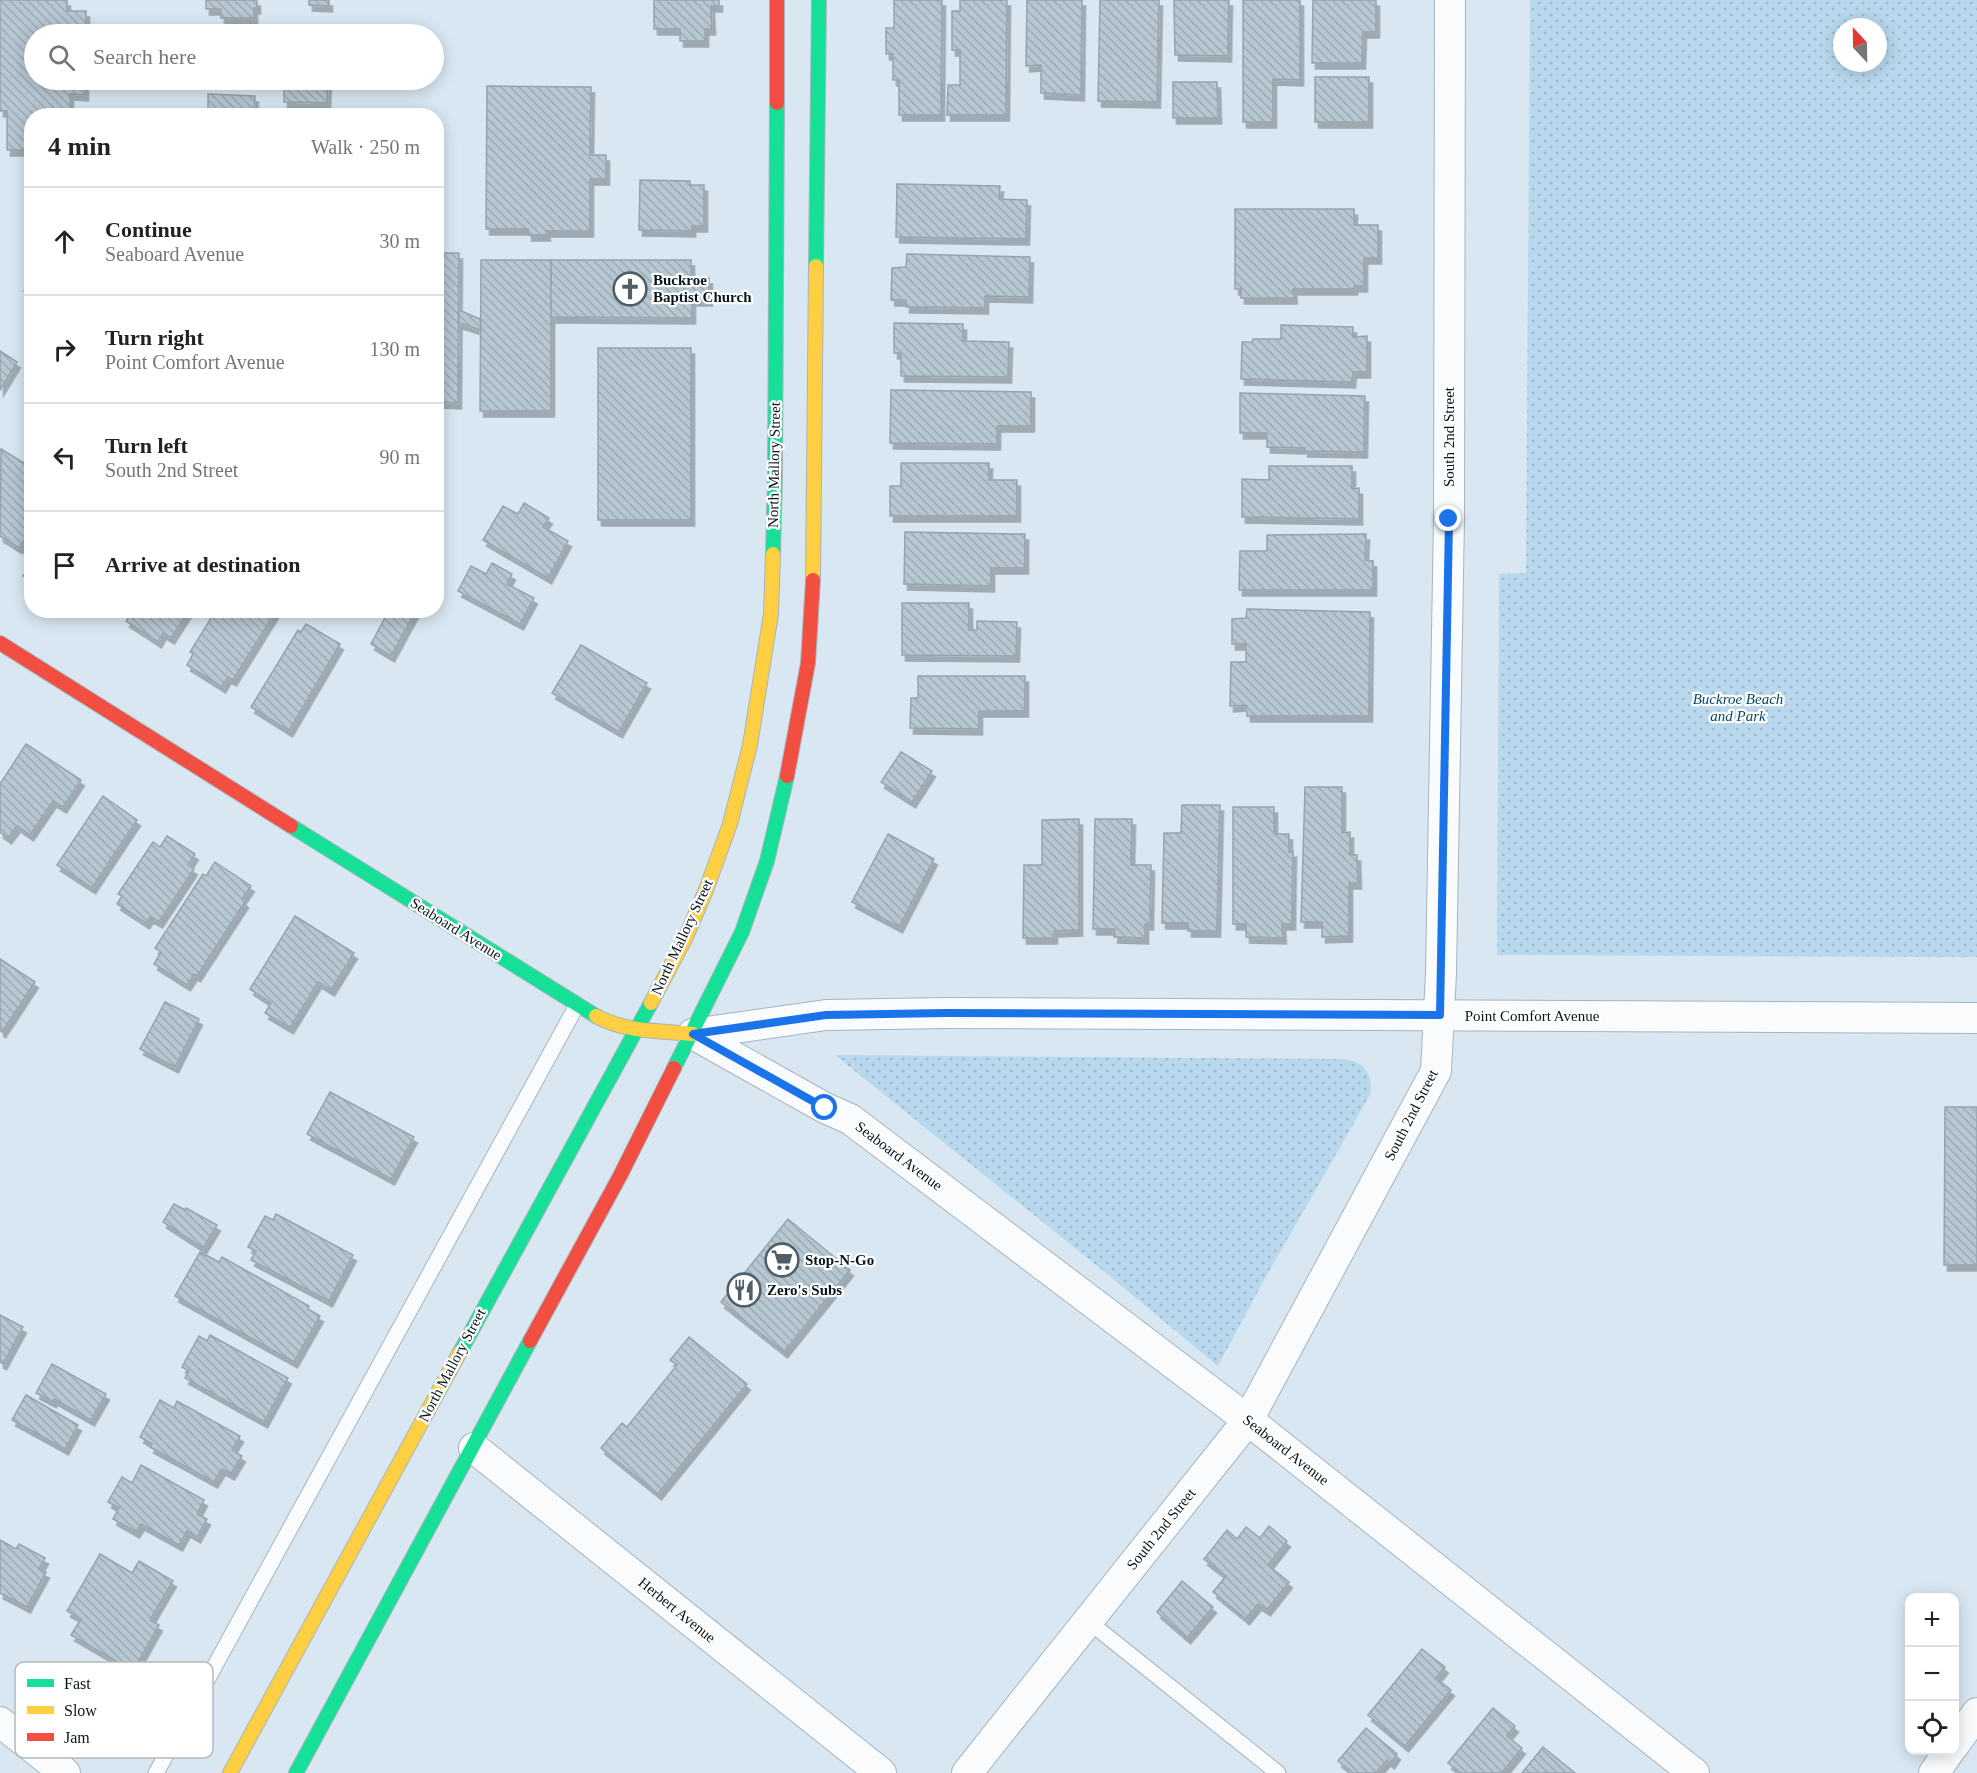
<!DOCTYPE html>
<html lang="en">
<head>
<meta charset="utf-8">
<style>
	:root { --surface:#fff; --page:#f2f2f2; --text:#222; --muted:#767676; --line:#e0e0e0 }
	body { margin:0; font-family:Georgia,serif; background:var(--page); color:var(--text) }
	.controls { position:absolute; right:18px; bottom:18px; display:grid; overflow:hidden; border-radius:12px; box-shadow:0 3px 15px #0003 }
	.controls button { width:54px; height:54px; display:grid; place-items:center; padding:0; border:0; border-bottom:2px solid var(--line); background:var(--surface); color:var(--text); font:30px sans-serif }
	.compass { position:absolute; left:1833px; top:18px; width:54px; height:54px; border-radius:50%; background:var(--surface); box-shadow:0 3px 15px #0003; rotate:338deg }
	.stop { position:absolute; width:18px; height:18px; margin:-14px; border:4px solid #1a73e8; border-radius:50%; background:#fff }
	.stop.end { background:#1a73e8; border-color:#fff; box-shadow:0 2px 6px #0008 }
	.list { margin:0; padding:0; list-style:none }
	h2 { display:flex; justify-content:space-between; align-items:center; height:78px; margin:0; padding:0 24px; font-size:26px }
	h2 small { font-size:20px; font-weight:400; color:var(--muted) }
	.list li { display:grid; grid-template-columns:39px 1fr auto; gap:18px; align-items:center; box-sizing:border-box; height:108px; padding:0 24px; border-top:2px solid var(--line) }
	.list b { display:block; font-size:22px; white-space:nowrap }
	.list p { margin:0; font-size:20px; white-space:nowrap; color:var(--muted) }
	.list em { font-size:20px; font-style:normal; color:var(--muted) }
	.icon { flex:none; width:33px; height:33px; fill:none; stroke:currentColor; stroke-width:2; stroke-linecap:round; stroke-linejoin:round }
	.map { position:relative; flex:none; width:1977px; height:1773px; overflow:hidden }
	.search { position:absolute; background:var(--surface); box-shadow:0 3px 15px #0003; left:24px; top:24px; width:420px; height:66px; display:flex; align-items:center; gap:15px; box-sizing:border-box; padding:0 21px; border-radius:33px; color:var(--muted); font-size:22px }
	.panel { position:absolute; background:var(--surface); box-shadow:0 3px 15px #0003; left:24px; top:108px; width:420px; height:510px; border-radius:24px }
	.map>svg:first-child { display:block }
	.grass { fill:url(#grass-dots); fill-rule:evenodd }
	.building { fill:url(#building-back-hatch); stroke:#96a3ac; stroke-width:1.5; filter:url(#shadow) }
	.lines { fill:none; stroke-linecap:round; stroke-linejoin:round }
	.lane-casing { stroke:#a7b4bd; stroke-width:17 }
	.street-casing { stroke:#a7b4bd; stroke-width:32 }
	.fast-casing { stroke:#a7b4bd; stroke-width:16 }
	.slow-casing { stroke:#a7b4bd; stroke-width:16 }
	.jam-casing { stroke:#a7b4bd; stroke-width:16 }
	.lane { stroke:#f9fbfd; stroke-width:15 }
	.street { stroke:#f9fbfd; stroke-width:30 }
	.fast { stroke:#16e098; stroke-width:14 }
	.slow { stroke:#ffcf43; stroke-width:14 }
	.jam { stroke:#f24e42; stroke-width:14 }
	.route { stroke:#1a73e8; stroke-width:8 }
	.labels { text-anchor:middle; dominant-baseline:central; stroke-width:4.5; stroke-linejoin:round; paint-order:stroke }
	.poi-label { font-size:15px; font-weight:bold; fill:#08151d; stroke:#fff; text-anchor:start }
	.street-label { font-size:15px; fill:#08151d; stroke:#fff }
	.park-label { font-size:15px; font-style:italic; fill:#064564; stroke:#fff }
	.key { fill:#fff; stroke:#b5b9bb; stroke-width:1.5 }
	.key-label { font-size:16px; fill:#08151d }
</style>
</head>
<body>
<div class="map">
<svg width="1977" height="1773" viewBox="0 0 1977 1773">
	<defs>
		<pattern id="grass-dots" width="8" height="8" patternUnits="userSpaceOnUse" patternTransform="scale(1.5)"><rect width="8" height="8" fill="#b9d8ed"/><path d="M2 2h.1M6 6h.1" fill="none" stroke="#9eb8cb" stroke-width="1.8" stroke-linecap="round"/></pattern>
		<pattern id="building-back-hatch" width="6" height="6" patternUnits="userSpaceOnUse" patternTransform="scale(1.5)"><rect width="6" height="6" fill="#b7c7d2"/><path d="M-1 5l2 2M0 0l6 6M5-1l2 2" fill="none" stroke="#9caab4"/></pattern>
		<filter id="shadow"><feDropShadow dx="3.5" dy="6" stdDeviation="0" flood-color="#0004"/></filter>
	</defs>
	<rect width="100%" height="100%" fill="#d8e7f2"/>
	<g class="grass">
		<path d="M 1530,0 L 1977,0 L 1977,957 L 1497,955 L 1499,574 L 1526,573 ZM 1842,27 L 1878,27 L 1878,63 L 1842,63 Z"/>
		<path d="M 835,1055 L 1343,1059 C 1364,1062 1371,1071 1371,1093 L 1263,1282 L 1218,1366 L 1101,1269 Z"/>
	</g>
	<g class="building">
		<path d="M 0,0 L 67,0 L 67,11 L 86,11 L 86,34 L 34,34 L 34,80 L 85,80 L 85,95 L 70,94 L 70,116 L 32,116 L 32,150 L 7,150 L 7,111 L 0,111 Z"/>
		<path d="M 206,0 L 257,0 L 257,8 L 254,8 L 254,18 L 221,18 L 221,9 L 206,9 Z"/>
		<path d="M 309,0 L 329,0 L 329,6 L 309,5 Z"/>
		<path d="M 654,0 L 719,0 L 719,6 L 711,6 L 712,29 L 705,29 L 705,41 L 680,41 L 680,29 L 654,29 Z"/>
		<path d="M 894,0 L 942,0 L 941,115 L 899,115 L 899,80 L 893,80 L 893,54 L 886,54 L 886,28 L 894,28 Z"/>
		<path d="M 960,0 L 1007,0 L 1006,115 L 947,115 L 948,85 L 960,85 L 960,50 L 952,50 L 952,11 L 960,11 Z"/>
		<path d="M 1027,0 L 1082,0 L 1081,95 L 1041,93 L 1041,65 L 1026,66 Z"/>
		<path d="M 1100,0 L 1159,0 L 1157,102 L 1098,101 Z"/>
		<path d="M 1174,0 L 1229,0 L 1228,56 L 1175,55 Z"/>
		<path d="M 1243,0 L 1300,0 L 1300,80 L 1273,79 L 1273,122 L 1243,122 Z"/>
		<path d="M 1313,0 L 1376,0 L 1376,32 L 1363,32 L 1362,63 L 1312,63 Z"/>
		<rect x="1315" y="77" width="54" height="45"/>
		<path d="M 284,80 L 328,80 L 327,103 L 284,102 Z"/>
		<path d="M 1173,82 L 1217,82 L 1218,118 L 1173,118 Z"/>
		<path d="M 487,86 L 591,87 L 590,155 L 606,155 L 606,179 L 590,179 L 590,231 L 546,231 L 547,235 L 528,235 L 528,229 L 486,229 Z"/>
		<path d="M 208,94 L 255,96 L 254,116 L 208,116 Z"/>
		<path d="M 640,180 L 690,181 L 690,185 L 704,185 L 704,226 L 692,226 L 692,231 L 639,230 Z"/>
		<path d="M 897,184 L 1000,186 L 999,199 L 1027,200 L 1026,239 L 896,237 Z"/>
		<path d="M 1235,209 L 1354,209 L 1354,225 L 1378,225 L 1378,258 L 1364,258 L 1364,286 L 1354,286 L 1354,289 L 1293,289 L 1294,298 L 1241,298 L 1241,289 L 1235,289 Z"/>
		<path d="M 436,253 L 459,253 L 458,403 L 436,402 Z"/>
		<path d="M 907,254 L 1030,257 L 1029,297 L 985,296 L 985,308 L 906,307 L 906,300 L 891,300 L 892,268 L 906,267 Z"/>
		<path d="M 481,260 L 551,260 L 551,411 L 480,411 Z"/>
		<path d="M 551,260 L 691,260 L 691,278 L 709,278 L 709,300 L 692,300 L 692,318 L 551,317 Z"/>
		<path d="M 32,279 L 32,296 L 24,291 Z"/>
		<path d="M 459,310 L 480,319 L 481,330 L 459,323 Z"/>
		<path d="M 894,323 L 963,324 L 963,341 L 1009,342 L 1008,377 L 901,376 L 901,353 L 894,353 Z"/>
		<path d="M 1281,325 L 1353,327 L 1353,337 L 1367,336 L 1367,372 L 1353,372 L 1352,382 L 1241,379 L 1242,342 L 1252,342 L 1253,339 L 1281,339 Z"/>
		<rect x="598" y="348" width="93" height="172"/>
		<path d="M 0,351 L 17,362 L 0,390 Z"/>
		<path d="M 891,390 L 1031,392 L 1031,426 L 997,426 L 997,444 L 890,443 Z"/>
		<path d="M 1240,393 L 1365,396 L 1364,452 L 1304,451 L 1305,448 L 1267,447 L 1267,433 L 1240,433 Z"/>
		<path d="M 1,449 L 32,468 L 32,528 L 19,548 L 0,536 Z"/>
		<path d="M 901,463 L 989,463 L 989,480 L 1017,480 L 1017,516 L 890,516 L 890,486 L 901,486 Z"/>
		<path d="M 1269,466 L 1352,466 L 1352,489 L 1359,488 L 1359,519 L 1242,517 L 1242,479 L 1269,480 Z"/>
		<path d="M 524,503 L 549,518 L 543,527 L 568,541 L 548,578 L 483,540 L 503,506 L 518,514 Z"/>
		<path d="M 905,532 L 1025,534 L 1025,568 L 991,568 L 991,586 L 904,584 Z"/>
		<path d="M 1366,534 L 1365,560 L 1373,561 L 1373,590 L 1239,590 L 1240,551 L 1267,551 L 1267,535 Z"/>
		<path d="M 492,563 L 512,574 L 507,584 L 534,598 L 520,624 L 458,591 L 471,566 L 486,574 Z"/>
		<path d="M 32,564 L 32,581 L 23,576 Z"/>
		<path d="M 902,603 L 969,603 L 969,630 L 977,630 L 977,621 L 1017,622 L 1016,656 L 902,655 Z"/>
		<path d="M 1247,609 L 1370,612 L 1369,716 L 1247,716 L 1246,705 L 1230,706 L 1231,662 L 1246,662 L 1246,644 L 1232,644 L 1232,619 L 1246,618 Z"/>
		<path d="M 127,610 L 189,610 L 171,638 L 163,633 L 158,642 L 126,621 L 131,614 Z"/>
		<path d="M 216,610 L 276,611 L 233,680 L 228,677 L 222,687 L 187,665 L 193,654 L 190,652 Z"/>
		<path d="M 389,610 L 416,610 L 391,656 L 371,644 Z"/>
		<path d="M 306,624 L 340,644 L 289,731 L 251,707 L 298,630 L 301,632 Z"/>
		<path d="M 581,645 L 647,683 L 619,732 L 552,693 Z"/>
		<path d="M 918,676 L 1025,676 L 1025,711 L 979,711 L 979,729 L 910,728 L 911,698 L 918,698 Z"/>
		<path d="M 26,744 L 81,780 L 63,807 L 53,801 L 30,835 L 17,826 L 8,838 L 0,832 L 0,784 Z"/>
		<path d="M 901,752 L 932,771 L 912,802 L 881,782 Z"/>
		<path d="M 1305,787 L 1342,787 L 1342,833 L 1350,832 L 1350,855 L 1357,855 L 1358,883 L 1349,883 L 1349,936 L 1322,937 L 1322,922 L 1301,922 Z"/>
		<path d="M 103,796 L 137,820 L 92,888 L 57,865 Z"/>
		<path d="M 1182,805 L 1220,805 L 1217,931 L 1188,931 L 1188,923 L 1162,923 L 1164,833 L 1181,833 Z"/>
		<path d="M 1233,807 L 1274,807 L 1274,834 L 1289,834 L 1289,852 L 1293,851 L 1292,924 L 1282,924 L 1283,938 L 1246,937 L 1246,924 L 1233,924 Z"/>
		<path d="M 1079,819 L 1079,930 L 1054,931 L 1054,938 L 1023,938 L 1024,865 L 1042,865 L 1042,820 Z"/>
		<path d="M 1095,819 L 1132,819 L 1131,865 L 1151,865 L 1150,924 L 1145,924 L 1145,938 L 1114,937 L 1115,929 L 1093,929 Z"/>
		<path d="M 888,834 L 934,859 L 899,927 L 852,902 Z"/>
		<path d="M 167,836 L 195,854 L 188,865 L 194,869 L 159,922 L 150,917 L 146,923 L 117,904 L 122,896 L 118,894 L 153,842 L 160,847 Z"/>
		<path d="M 215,862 L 251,886 L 242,899 L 245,902 L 197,976 L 194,974 L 187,985 L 154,964 L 161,952 L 155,948 L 203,874 L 206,876 Z"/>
		<path d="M 295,916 L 354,953 L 331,990 L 318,982 L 290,1028 L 265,1013 L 271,1003 L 250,989 Z"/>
		<path d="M 0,959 L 35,982 L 2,1032 L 0,1030 Z"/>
		<path d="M 165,1002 L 199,1019 L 175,1067 L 140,1049 Z"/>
		<path d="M 330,1092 L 414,1137 L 391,1179 L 307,1134 Z"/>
		<path d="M 1945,1107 L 1977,1107 L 1977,1265 L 1944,1265 Z"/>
		<path d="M 174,1204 L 185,1210 L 186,1208 L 217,1225 L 203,1248 L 163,1222 Z"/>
		<path d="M 276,1214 L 353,1255 L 329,1301 L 251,1260 L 256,1251 L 248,1247 L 265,1216 L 273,1220 Z"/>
		<path d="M 788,1219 L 850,1270 L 784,1352 L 721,1302 Z"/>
		<path d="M 200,1252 L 219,1262 L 222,1257 L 309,1306 L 308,1309 L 320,1316 L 294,1362 L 175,1296 Z"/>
		<path d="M 0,1315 L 23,1327 L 3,1364 L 0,1362 Z"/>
		<path d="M 210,1335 L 288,1378 L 264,1422 L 185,1378 L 189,1371 L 182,1367 L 199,1336 L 207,1341 Z"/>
		<path d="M 689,1337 L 747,1384 L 658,1494 L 601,1448 L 622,1423 L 627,1427 L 677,1365 L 670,1360 Z"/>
		<path d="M 52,1364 L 106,1394 L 91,1420 L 54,1399 L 53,1402 L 36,1393 Z"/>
		<path d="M 26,1395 L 78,1425 L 65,1449 L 12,1420 Z"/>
		<path d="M 160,1400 L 174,1408 L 177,1401 L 240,1436 L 232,1450 L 242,1456 L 231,1474 L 222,1469 L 214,1482 L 150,1447 L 152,1444 L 140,1437 Z"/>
		<path d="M 141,1465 L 204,1500 L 197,1514 L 207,1519 L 197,1537 L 187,1531 L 179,1545 L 141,1524 L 136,1532 L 113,1519 L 119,1508 L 108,1502 L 122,1477 L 132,1483 Z"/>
		<path d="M 1269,1526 L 1287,1541 L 1268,1565 L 1289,1582 L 1267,1610 L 1258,1604 L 1246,1619 L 1213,1592 L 1226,1576 L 1204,1559 L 1227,1530 L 1237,1539 L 1246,1527 L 1260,1538 Z"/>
		<path d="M 0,1540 L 16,1549 L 19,1544 L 45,1558 L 39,1569 L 46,1572 L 27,1607 L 0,1593 Z"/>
		<path d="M 100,1554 L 132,1573 L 139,1561 L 173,1581 L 150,1620 L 159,1625 L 133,1671 L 71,1635 L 81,1619 L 67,1611 Z"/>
		<path d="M 1182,1581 L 1213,1607 L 1187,1638 L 1157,1612 Z"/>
		<path d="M 1422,1649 L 1445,1667 L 1436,1678 L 1451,1690 L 1405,1746 L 1368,1715 Z"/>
		<path d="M 1493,1708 L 1515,1726 L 1507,1736 L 1522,1748 L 1502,1773 L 1461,1773 L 1448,1763 Z"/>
		<path d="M 1366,1728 L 1397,1754 L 1391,1763 L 1387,1760 L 1376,1773 L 1353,1773 L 1338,1761 Z"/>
		<path d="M 1543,1747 L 1575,1773 L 1522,1773 Z"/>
	</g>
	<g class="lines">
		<g class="lane-casing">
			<g id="lane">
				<path d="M 1088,1621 L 1278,1773"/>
				<path d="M 156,1773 L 577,1005"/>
			</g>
		</g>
		<g class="street-casing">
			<g id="street">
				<path d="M 693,1034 L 826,1015 L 946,1013 L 1977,1018"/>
				<path d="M 693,1034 L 825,1108 L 850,1119 L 1248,1420 L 1694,1773"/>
				<path d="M 474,1448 L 881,1773"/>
				<path d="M 0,1722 L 65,1773"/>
				<path d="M 1954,1745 L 1977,1713"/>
				<path d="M 967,1773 L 1248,1420 L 1436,1071 L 1441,973 L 1449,519 L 1450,0"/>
				<path d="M 1934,1773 L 1950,1750"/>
			</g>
		</g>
		<g class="fast-casing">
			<g id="fast">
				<path d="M 816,266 L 819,0"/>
				<path d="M 773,554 L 775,474 L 777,103"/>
				<path d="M 291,826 L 596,1016"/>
				<path d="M 674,1068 L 742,932 L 767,861 L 787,776"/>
				<path d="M 460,1352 L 651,1003"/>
				<path d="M 296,1773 L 530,1341"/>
			</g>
		</g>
		<g class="slow-casing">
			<g id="slow">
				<path d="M 813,580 L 816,266"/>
				<path d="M 651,1003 L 685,939 L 706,890 L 730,824 L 750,745 L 771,614 L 773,554"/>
				<path d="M 596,1016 C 624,1032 661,1031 693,1034"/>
				<path d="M 230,1773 L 460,1352"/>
			</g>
		</g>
		<g class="jam-casing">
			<g id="jam">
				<path d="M 777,103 L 777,0"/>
				<path d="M 0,643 L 291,826"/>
				<path d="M 787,776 L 808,663 L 813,580"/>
				<path d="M 530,1341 L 620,1176 L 674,1068"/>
			</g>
		</g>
		<use href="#lane" class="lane"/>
		<use href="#street" class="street"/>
		<use href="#fast" class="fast"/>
		<use href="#slow" class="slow"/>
		<use href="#jam" class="jam"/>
	</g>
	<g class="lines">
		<path class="route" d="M 825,1108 L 693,1034 L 826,1015 L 946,1013 L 1440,1015 L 1449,519"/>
	</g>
	<defs>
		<g id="church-ring" transform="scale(1.725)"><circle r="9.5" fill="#fff" stroke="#515e68" stroke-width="1.5"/><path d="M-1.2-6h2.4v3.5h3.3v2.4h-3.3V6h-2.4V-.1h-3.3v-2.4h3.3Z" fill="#515e68"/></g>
		<g id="supermarket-ring" transform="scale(1.725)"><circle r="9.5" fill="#fff" stroke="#515e68" stroke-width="1.5"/><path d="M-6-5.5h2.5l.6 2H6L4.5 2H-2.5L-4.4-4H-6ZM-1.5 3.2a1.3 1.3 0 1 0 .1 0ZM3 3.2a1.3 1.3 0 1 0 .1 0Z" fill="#515e68"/></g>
		<g id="restaurant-ring" transform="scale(1.725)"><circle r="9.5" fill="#fff" stroke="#515e68" stroke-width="1.5"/><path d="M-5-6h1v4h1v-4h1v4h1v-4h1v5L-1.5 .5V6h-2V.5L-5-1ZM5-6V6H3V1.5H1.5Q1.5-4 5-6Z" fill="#515e68"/></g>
	</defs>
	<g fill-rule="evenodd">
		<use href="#church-ring" x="630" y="289"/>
		<use href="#supermarket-ring" x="782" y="1260"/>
		<use href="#restaurant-ring" x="744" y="1290"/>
	</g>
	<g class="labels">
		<g class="poi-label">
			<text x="653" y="280">Buckroe<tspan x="653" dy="17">Baptist Church</tspan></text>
			<text x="805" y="1260">Stop-N-Go</text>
			<text x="767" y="1290">Zero's Subs</text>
		</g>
		<g class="street-label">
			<text transform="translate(1449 437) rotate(-90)">South 2nd Street</text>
			<text transform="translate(774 465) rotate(-89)">North Mallory Street</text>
			<text transform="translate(456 929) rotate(32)">Seaboard Avenue</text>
			<text transform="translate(682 937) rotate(-65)">North Mallory Street</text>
			<text x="1532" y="1016">Point Comfort Avenue</text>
			<text transform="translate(1411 1115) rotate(-63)">South 2nd Street</text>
			<text transform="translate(899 1156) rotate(37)">Seaboard Avenue</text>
			<text transform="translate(452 1365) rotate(-62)">North Mallory Street</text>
			<text transform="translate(1286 1450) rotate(38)">Seaboard Avenue</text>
			<text transform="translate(1161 1529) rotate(-51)">South 2nd Street</text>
			<text transform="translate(677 1610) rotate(39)">Herbert Avenue</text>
		</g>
		<g class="park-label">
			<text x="1738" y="699">Buckroe Beach<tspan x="1738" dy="17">and Park</tspan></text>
		</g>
	</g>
	<rect x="15" y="1662" width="198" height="96" rx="9" class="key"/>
	<rect x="27" y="1679" width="27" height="8" fill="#16e098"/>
	<rect x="27" y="1706" width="27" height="8" fill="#ffcf43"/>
	<rect x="27" y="1733" width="27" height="8" fill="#f24e42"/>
	<g class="key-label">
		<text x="64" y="1689">Fast</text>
		<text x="64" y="1716">Slow</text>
		<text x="64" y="1743">Jam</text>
	</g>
</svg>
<div class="controls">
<button>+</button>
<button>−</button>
<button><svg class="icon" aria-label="locate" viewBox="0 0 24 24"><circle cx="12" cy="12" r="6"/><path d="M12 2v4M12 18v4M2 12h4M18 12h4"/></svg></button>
</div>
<svg class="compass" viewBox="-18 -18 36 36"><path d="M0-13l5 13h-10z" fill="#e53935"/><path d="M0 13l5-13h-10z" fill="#767676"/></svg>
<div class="stop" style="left:825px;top:1108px"></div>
<div class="stop end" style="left:1449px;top:519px"></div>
<div class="search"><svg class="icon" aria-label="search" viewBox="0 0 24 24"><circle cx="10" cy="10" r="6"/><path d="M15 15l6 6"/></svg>Search here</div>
<section class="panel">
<h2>4 min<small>Walk · 250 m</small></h2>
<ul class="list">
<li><svg class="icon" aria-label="ahead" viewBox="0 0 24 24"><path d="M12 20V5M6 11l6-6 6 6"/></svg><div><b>Continue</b><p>Seaboard Avenue</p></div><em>30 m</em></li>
<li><svg class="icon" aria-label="right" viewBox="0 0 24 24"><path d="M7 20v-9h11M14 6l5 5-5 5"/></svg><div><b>Turn right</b><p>Point Comfort Avenue</p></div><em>130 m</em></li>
<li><svg class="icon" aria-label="left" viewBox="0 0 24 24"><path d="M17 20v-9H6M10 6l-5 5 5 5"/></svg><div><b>Turn left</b><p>South 2nd Street</p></div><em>90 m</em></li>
<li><svg class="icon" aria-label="arrive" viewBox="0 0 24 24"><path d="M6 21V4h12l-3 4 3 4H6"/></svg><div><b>Arrive at destination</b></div></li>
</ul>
</section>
</div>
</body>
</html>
